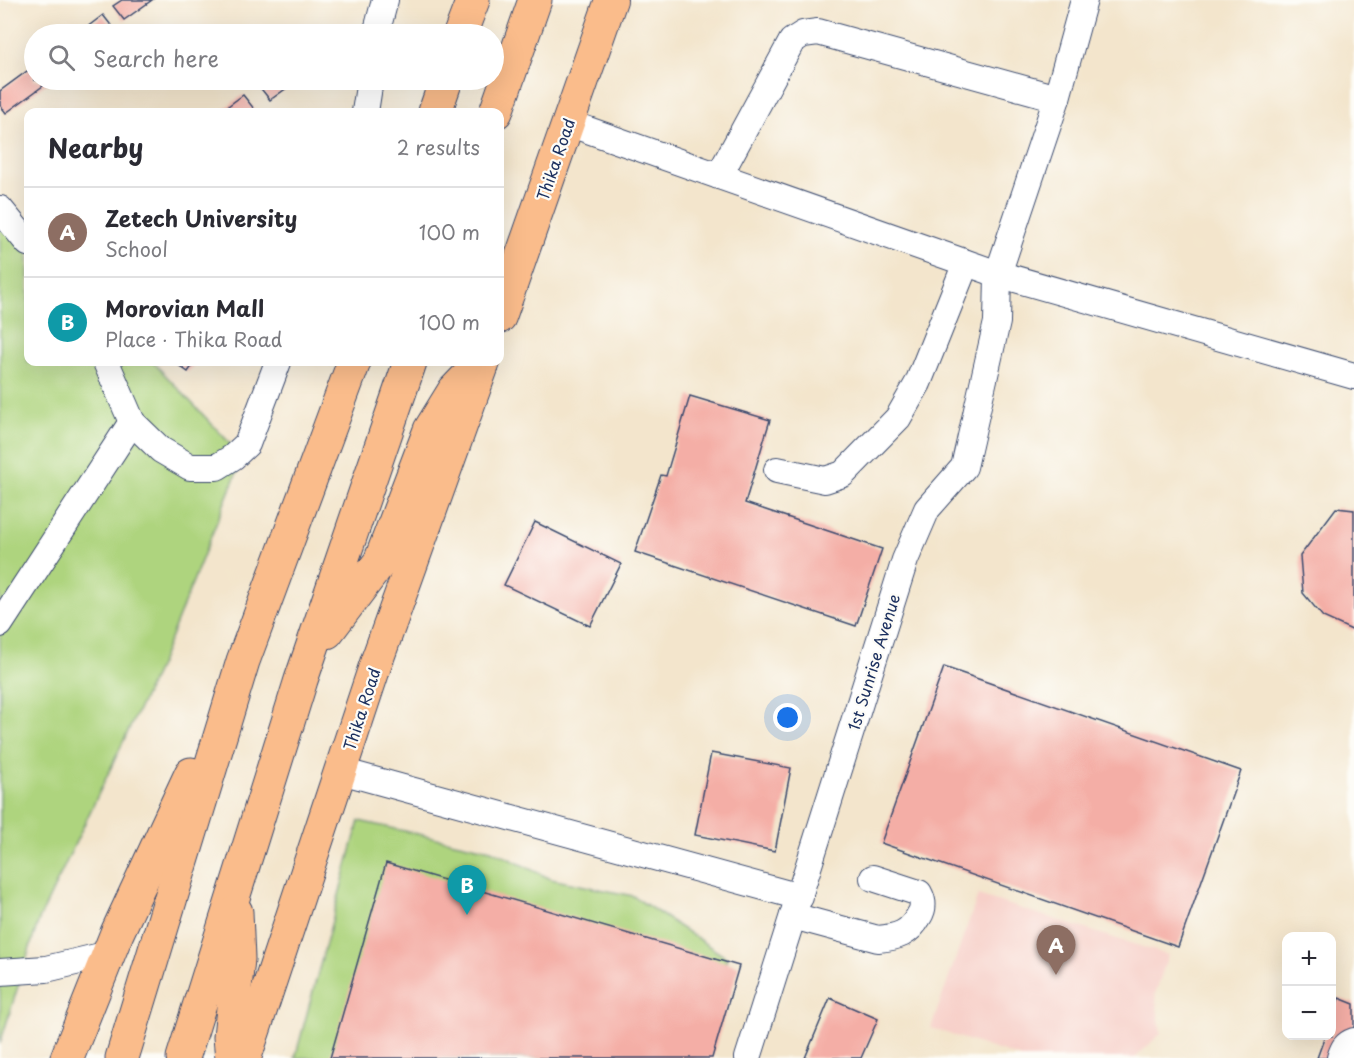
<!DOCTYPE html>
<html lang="en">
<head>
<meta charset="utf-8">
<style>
	:root { --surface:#fff; --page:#f7f7f7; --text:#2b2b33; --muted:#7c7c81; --line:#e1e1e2; --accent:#c8321e }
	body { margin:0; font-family:"Playpen Sans",sans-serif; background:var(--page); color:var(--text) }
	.controls { position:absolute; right:18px; bottom:18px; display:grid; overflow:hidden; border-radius:12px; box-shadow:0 6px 24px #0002 }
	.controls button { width:54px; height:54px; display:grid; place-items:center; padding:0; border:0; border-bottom:2px solid var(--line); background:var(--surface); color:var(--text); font:30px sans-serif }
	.you { position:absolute; left:788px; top:718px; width:21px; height:21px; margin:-15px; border:4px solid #fff; border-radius:50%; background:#1a73e8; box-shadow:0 0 0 9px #1a73e833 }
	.badge { display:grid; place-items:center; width:39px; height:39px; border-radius:50%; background:var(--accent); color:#fff; font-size:20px; font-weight:700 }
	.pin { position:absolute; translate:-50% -50px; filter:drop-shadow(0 2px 3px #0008) }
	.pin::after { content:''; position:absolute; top:32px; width:21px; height:18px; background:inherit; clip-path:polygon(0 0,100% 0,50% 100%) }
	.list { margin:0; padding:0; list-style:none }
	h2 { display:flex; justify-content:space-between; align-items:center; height:78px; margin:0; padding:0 24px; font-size:26px }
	h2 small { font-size:20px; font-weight:400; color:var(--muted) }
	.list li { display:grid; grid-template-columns:39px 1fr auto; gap:18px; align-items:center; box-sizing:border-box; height:90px; padding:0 24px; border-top:2px solid var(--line) }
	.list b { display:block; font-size:22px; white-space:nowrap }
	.list p { margin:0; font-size:20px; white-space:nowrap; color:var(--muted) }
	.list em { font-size:20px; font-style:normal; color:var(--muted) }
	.icon { flex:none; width:33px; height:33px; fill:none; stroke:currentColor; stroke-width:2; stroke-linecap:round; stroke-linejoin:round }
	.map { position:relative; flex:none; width:1354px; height:1058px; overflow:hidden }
	.search { position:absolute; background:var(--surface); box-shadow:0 6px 24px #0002; left:24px; top:24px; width:480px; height:66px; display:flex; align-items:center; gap:15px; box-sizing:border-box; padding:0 21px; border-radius:33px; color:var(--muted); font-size:22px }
	.panel { position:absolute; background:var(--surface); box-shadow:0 6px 24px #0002; left:24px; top:108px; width:480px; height:258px; border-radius:12px }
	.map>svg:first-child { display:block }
	.built { fill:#f7d0c9 }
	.green { fill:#aed47e; stroke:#64826e; stroke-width:1.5 }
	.building { fill:#f4aea6 }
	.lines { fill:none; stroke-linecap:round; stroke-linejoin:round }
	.minor-casing { stroke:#3b4a6e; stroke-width:28 }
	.major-casing { stroke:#3b4a6e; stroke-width:34 }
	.highway-casing { stroke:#3b4a6e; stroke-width:35 }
	.minor { stroke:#fff; stroke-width:26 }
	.major { stroke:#fabc8b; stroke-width:32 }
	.highway { stroke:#fabc8b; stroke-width:33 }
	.labels { text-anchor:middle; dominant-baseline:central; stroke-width:4.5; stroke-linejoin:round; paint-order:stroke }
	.street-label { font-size:16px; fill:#1b2f5e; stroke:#fdfcf7 }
</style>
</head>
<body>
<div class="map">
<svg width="1354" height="1058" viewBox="0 0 1354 1058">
	<rect width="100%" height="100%" fill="#fdfcf7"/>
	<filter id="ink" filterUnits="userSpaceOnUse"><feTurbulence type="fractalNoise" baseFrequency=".0167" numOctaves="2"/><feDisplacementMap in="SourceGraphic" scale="12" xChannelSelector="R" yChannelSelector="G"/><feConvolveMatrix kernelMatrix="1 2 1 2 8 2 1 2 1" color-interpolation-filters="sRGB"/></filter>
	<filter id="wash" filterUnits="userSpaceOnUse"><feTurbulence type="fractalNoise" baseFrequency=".008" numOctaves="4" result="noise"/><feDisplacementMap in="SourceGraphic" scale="24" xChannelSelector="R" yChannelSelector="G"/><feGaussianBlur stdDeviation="1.35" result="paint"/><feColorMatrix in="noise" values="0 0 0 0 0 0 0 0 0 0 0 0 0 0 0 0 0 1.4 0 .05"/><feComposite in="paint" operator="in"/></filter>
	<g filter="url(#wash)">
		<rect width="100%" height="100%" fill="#f3e5cc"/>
		<path class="built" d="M 978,895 L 1168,955 L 1155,994 L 1161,1033 L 1135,1058 L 1022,1058 L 931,1028 Z"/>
		<g class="green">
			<path d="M 0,199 L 28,229 L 28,362 L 153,362 L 243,457 L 159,666 L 38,922 L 0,1044 Z"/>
			<path d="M 359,821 L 491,850 L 551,879 L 633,896 L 727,958 L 695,1058 L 295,1058 Z"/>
		</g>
		<g id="blocks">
			<g class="building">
				<path d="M 122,0 L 152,0 L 124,20 L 113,6 Z"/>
				<path d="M 103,15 L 114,29 L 106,34 L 78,34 Z"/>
				<path d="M 34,66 L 34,80 L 51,80 L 6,113 L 0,105 L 0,91 Z"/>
				<path d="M 265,80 L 298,80 L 270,100 L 258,85 Z"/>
				<path d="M 243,95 L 255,110 L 252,112 L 220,112 Z"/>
				<path d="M 174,362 L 195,362 L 188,372 Z"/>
				<path d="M 690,396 L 770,420 L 745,503 L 882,549 L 856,626 L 635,552 L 661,475 L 666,476 Z"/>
				<path d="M 1336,508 L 1354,510 L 1354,631 L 1323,617 L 1303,593 L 1300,556 Z"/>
				<path d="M 535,522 L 621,564 L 590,626 L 504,585 Z"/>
				<path d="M 944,667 L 1241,771 L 1178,947 L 881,843 Z"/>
				<path d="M 711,753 L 791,768 L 775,851 L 695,835 Z"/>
				<path d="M 386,863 L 739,966 L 712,1058 L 330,1058 Z"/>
				<path d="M 830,998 L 878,1019 L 861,1058 L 805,1058 Z"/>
				<path d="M 1339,998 L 1354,1004 L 1354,1058 L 1317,1058 L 1325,1036 L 1332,1036 L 1332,1018 Z"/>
			</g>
		</g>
	</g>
	<g filter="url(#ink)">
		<use href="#blocks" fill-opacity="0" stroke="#3b4a6e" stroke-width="1.5"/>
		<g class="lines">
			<g class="minor-casing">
				<g id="minor">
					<path d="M 376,34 L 385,0"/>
					<path d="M 365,112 L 370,80"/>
					<path d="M 568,123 L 998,274 L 1354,376"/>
					<path d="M 719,176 L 792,41 L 803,34 L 818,32 L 1057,98"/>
					<path d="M 0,209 L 28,243"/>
					<path d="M 106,362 L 132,422 L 161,450 L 190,467 L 217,467 L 233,457 L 247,444 L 278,362"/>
					<path d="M 777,470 L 825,480 L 843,474 L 898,418 L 918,383 L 966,263"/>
					<path d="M 0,624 L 132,422"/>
					<path d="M 341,771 L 800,897"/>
					<path d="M 793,916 L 878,939 C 898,937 909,934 919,916 C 924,908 924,902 919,893 L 873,878"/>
					<path d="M 0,972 L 46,969 L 109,954"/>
					<path d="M 748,1058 L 905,560 L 927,509 L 964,467 L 997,322 L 998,274 L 1057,98 L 1084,0"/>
					<path d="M 1340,1058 C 1343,1049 1345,1044 1354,1041"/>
				</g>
			</g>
			<g class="major-casing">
				<g id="major">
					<path d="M 500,317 L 611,0"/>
					<path d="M 245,1058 L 376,663 L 484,362"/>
				</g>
			</g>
			<g class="highway-casing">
				<g id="highway">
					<path d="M 460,34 L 473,0"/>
					<path d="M 435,112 L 446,80"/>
					<path d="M 496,112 L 535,0"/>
					<path d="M 327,632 L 380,562 L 430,430 L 454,391 L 482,362"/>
					<path d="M 67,1058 L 117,933 L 191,774"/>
					<path d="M 122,1058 L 243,661 L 354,362"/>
					<path d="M 183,1058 L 301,680 L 410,362"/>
					<path d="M 232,1058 L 230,1037 L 238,959 L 236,912"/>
				</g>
			</g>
			<use href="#minor" class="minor"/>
			<use href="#major" class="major"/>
			<use href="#highway" class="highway"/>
		</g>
	</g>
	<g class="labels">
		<g class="street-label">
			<text transform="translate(555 159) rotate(-71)">Thika Road</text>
			<text transform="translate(873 662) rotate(-73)">1st Sunrise Avenue</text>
			<text transform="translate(361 709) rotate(-72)">Thika Road</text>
		</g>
	</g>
</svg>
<div class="controls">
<button>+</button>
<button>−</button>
</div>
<div class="you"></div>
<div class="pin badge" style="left:1056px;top:975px;background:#8d6e63">A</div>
<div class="pin badge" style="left:467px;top:915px;background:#0f9aa8">B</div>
<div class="search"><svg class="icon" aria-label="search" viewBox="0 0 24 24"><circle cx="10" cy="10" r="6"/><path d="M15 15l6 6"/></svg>Search here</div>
<section class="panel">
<h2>Nearby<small>2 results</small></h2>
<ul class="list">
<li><span class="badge" style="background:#8d6e63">A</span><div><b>Zetech University</b><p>School</p></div><em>100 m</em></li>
<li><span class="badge" style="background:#0f9aa8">B</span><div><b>Morovian Mall</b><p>Place · Thika Road</p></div><em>100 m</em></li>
</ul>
</section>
</div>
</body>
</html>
